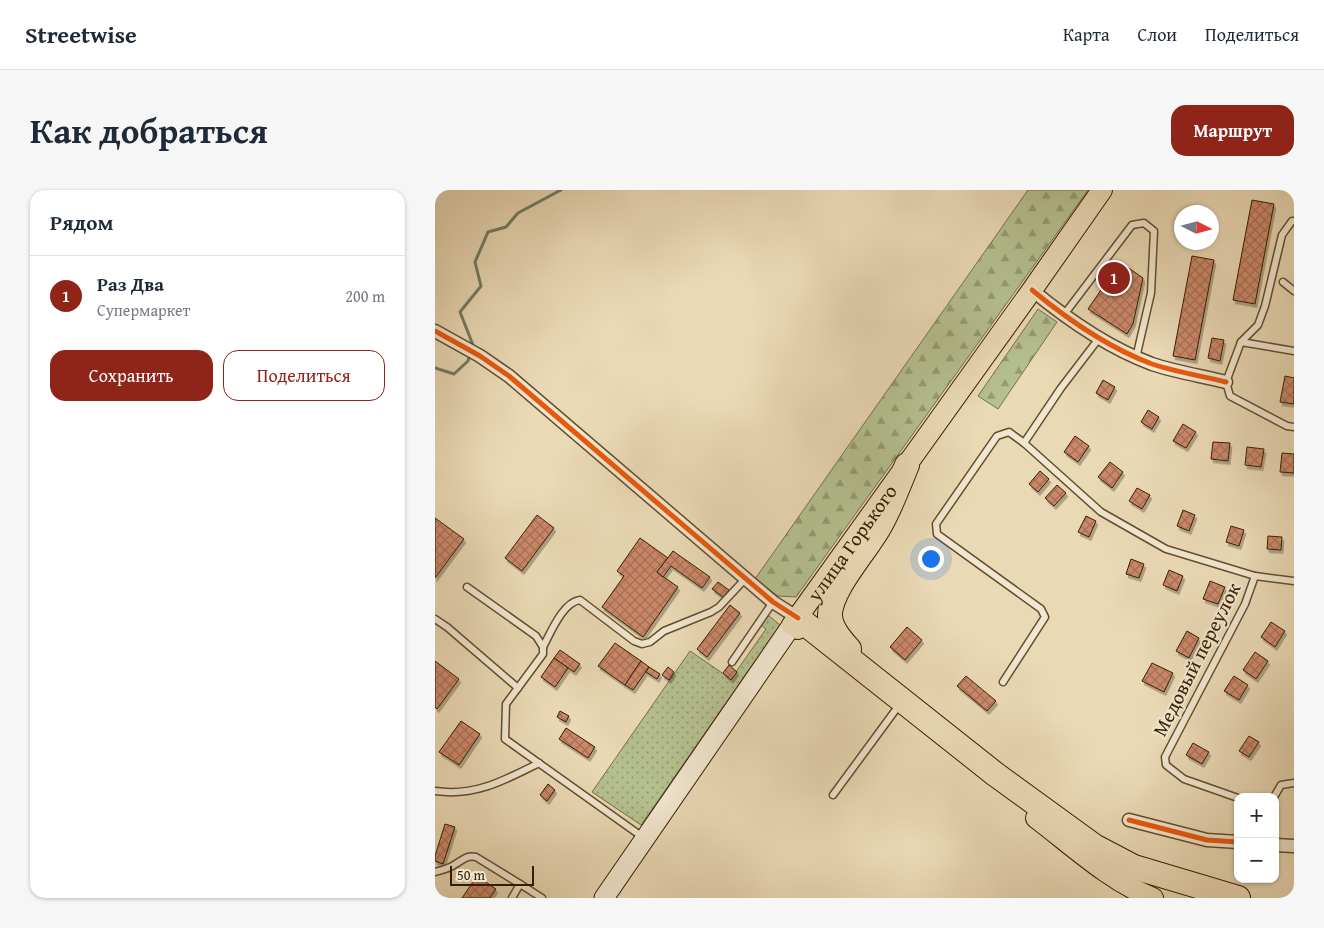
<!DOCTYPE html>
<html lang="ru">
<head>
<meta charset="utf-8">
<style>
	:root { --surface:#fff; --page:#f6f6f7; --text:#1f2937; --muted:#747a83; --line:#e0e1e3; --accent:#8f2418 }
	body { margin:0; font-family:"Gentium Book Plus",serif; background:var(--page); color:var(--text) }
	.controls { position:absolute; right:15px; bottom:15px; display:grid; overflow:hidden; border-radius:10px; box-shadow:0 1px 4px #0004 }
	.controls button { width:45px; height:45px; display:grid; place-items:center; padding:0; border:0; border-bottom:1px solid var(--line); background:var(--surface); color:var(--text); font:25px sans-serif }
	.compass { position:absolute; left:739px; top:15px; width:45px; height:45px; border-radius:50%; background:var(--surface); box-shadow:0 1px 4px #0004; rotate:96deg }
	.scale { position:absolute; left:15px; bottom:12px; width:84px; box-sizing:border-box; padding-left:5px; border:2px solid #351f01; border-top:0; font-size:14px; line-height:18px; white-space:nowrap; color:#351f01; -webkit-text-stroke:4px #f1e6cf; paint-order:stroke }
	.you { position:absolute; left:495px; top:368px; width:18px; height:18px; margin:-12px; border:4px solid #fff; border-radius:50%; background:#1a73e8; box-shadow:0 0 0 8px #1a73e833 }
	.badge { display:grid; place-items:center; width:32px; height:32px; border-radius:50%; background:var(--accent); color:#fff; font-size:16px; font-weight:700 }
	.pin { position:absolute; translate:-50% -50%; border:2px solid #fff; box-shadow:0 1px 5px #0006 }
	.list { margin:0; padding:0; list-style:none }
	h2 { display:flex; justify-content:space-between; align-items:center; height:65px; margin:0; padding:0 20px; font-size:21px }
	h2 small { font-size:16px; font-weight:400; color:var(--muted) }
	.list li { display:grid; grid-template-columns:32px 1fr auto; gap:15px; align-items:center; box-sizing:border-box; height:80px; padding:0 20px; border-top:1px solid var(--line) }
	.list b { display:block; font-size:19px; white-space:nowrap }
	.list p { margin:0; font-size:16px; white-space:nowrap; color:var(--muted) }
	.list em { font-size:16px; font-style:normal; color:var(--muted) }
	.actions { display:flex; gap:10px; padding:15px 20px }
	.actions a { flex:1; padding:11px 0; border:1px solid var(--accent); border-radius:15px; text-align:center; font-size:18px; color:var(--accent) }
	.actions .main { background:var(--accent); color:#fff }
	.map { position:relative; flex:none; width:859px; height:708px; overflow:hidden; border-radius:15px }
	header { display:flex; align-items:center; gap:30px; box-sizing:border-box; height:70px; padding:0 25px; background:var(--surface); border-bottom:1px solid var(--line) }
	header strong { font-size:24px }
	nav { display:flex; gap:28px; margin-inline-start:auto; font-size:18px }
	.intro { display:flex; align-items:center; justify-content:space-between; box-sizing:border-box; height:120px; padding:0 30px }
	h1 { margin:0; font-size:35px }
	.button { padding:12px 22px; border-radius:15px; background:var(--accent); color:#fff; font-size:18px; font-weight:700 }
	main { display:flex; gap:30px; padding:0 30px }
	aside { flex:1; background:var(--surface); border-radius:15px; box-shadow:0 1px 4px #0004 }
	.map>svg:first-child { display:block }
	.grass { fill:url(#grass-dots); stroke:#757048 }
	.forest { fill:url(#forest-firs); stroke:#757048 }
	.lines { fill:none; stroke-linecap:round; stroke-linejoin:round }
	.stream { stroke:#717d65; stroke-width:3 }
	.building { fill:url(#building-cross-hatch); stroke:#351f01; filter:url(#shadow) }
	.lane-casing { stroke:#624e2e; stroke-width:9 }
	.street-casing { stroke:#624e2e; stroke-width:15 }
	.secondary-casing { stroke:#351f01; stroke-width:21 }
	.primary-casing { stroke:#351f01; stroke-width:22 }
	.highway-casing { stroke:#351f01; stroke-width:26 }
	.lane { stroke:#f1e6cf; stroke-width:6 }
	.street { stroke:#f1e6cf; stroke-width:12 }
	.secondary { stroke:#f1e6cf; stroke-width:19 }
	.primary { stroke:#ead9b5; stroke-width:20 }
	.highway { stroke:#ead9b5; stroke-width:24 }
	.cycleway-casing { stroke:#f1e6cf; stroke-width:8 }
	.cycleway { stroke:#e8590c; stroke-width:5 }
	.labels { text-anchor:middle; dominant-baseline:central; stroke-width:4.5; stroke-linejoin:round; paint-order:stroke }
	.street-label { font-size:20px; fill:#351f01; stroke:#f1e6cf }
</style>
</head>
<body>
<header>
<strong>Streetwise</strong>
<nav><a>Карта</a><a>Слои</a><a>Поделиться</a></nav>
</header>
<div class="intro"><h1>Как добраться</h1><a class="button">Маршрут</a></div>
<main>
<aside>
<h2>Рядом<small></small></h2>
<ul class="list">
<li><span class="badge">1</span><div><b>Раз Два</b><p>Супермаркет</p></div><em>200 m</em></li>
</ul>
<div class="actions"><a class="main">Сохранить</a><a>Поделиться</a></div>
</aside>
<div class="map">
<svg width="859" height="708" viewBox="0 0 859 708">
	<defs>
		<pattern id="grass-dots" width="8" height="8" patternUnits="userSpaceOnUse" patternTransform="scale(1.25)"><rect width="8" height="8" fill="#b5c08f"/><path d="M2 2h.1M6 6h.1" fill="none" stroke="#949b72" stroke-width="1.8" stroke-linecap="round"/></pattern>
		<pattern id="forest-firs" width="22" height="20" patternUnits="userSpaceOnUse" patternTransform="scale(1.25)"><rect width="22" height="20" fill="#b5c08f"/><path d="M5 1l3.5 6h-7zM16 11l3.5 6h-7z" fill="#949b72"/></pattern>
		<pattern id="building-cross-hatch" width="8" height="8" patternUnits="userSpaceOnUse" patternTransform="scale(1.25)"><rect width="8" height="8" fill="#cb886a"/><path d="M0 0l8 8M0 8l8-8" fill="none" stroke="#a66f55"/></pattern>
		<filter id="shadow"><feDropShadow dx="2" dy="3.5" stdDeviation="0" flood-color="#0004"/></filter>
	</defs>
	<rect width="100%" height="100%" fill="#ead9b5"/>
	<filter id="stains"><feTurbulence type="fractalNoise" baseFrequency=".004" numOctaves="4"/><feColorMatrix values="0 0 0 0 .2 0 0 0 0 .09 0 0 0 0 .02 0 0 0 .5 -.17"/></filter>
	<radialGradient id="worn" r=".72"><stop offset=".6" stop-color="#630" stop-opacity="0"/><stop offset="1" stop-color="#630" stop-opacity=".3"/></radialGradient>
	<path class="grass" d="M 334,426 L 345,435 L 206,635 L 157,602 L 255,461 L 296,489 L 331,439 L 320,430 Z"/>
	<g class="forest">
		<path d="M 593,0 L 653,0 L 361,407 L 343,406 L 320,389 Z"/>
		<path d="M 603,119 L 622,132 L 563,219 L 543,206 Z"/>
	</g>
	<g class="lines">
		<g class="stream">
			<path d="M 37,158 L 38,155 L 25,122 L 46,96 L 40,72 L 53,42 L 71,37 L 83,23 L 126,0"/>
			<path d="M 0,178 L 19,184 L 33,171 L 35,164"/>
		</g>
	</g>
	<g class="building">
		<path d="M 817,10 L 839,14 L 820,114 L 798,110 Z"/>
		<path d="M 757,66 L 779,70 L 760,170 L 738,166 Z"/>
		<path d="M 685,72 L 708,88 L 698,134 L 692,144 L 653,119 Z"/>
		<path d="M 777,148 L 789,150 L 785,171 L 773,168 Z"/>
		<path d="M 850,186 L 859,188 L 859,214 L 845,212 Z"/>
		<path d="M 668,190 L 680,197 L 673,210 L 661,203 Z"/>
		<path d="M 713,220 L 724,227 L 717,239 L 706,232 Z"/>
		<path d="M 748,234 L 761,242 L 751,258 L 738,251 Z"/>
		<path d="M 640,246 L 654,256 L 643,272 L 629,262 Z"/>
		<path d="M 778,252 L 795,253 L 793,271 L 776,269 Z"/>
		<path d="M 812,257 L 829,259 L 826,277 L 810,275 Z"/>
		<path d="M 847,263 L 859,264 L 859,283 L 845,282 Z"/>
		<path d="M 675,272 L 688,282 L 677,298 L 663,287 Z"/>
		<path d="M 605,281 L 614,289 L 603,302 L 594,294 Z"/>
		<path d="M 622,295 L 631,303 L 619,316 L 610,308 Z"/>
		<path d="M 702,298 L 715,305 L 707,319 L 694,311 Z"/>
		<path d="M 748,320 L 760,325 L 754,341 L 742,336 Z"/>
		<path d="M 102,325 L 119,338 L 87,381 L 70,368 Z"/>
		<path d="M 651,326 L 661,331 L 654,347 L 643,342 Z"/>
		<path d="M 0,328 L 29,349 L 0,388 Z"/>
		<path d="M 796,336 L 809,340 L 804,356 L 791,352 Z"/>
		<path d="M 833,346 L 847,347 L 846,360 L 832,359 Z"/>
		<path d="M 205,348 L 233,368 L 222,382 L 243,397 L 208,447 L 167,417 L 189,386 L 182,381 Z"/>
		<path d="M 238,361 L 275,387 L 267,398 L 236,376 L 228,387 L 222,382 Z"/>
		<path d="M 696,369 L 709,374 L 704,388 L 691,384 Z"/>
		<path d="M 734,380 L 748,386 L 742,401 L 728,395 Z"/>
		<path d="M 775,391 L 790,397 L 783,414 L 768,409 Z"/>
		<path d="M 283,392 L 294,400 L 288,407 L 277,399 Z"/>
		<path d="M 295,415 L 305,423 L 272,467 L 262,459 Z"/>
		<path d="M 836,432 L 850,441 L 840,457 L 826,447 Z"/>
		<path d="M 472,437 L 487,450 L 470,470 L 455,457 Z"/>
		<path d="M 752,441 L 764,448 L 754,468 L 741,461 Z"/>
		<path d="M 180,453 L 206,471 L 190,495 L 163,476 Z"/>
		<path d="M 125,460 L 145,474 L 139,482 L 119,468 Z"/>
		<path d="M 820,462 L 833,471 L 821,489 L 808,480 Z"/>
		<path d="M 119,468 L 133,478 L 120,497 L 106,487 Z"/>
		<path d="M 0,471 L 24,489 L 2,519 L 0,517 Z"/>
		<path d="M 206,471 L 214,477 L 198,500 L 190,495 Z"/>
		<path d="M 717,473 L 738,483 L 729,502 L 707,491 Z"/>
		<path d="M 294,475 L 302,482 L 296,490 L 288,483 Z"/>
		<path d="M 214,477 L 225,484 L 222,489 L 211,482 Z"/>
		<path d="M 233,477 L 239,482 L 234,490 L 227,485 Z"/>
		<path d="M 531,486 L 561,511 L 552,521 L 522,496 Z"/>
		<path d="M 799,486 L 813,495 L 804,510 L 789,501 Z"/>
		<path d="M 125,521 L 134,526 L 131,532 L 122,527 Z"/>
		<path d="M 26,531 L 45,544 L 24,575 L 4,562 Z"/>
		<path d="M 131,538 L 160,557 L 153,568 L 124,549 Z"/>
		<path d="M 814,546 L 824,552 L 814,567 L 804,561 Z"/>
		<path d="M 758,553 L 774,562 L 767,574 L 751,565 Z"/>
		<path d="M 113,594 L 120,600 L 112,611 L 105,605 Z"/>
		<path d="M 10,634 L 20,637 L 8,674 L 0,671 L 0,666 Z"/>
		<path d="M 42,686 L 61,699 L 55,708 L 27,708 Z"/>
	</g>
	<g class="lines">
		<g class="lane-casing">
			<g id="lane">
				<path d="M 859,31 L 857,31 L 847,45 L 830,116 L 823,135 L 806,152 L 791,192 L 795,206 L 852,236 L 859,237"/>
				<path d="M 848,92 L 859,101"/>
				<path d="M 628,126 L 697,35 L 709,33 L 719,41 L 716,103 L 701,168"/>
				<path d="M 665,147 L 626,198 L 589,253 L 666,322 L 731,359 L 820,386 L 859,391"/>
				<path d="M 806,152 L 859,161"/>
				<path d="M 32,397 L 101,446 L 108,457 L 108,464 L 71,514 L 70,549 L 209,648"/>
				<path d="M 0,429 L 12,437 L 83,498"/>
				<path d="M 108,457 C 116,442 128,412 145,410 L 199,451 L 207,454 L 215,452 L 229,441 L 276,422 L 284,417 L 311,388"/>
				<path d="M 297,472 L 338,412"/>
				<path d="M 568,492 L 610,427 L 606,419 L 502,344 L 501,334 L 562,246 L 574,242 L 589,253"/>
				<path d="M 0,601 C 40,607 70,590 104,573"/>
				<path d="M 398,605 L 462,518"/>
				<path d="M 839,607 L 846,595 L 859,593"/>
				<path d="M 803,608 L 749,589 L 731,575 L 730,567 L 810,414 L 820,386"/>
				<path d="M 0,682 C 7,680 13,679 19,675 C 28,670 31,665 41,667 L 85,694"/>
				<path d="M 77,708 L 85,694 L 107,708"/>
			</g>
		</g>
		<g class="street-casing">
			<g id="street">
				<path d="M 597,100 C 632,129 674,158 717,174 C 741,182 767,186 791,192"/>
				<path d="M 0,141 L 45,166 L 74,186 L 338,412 L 363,428"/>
				<path d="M 694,630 L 772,650 L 803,652"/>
				<path d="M 840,655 L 859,656"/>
			</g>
		</g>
		<g class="secondary-casing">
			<path id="secondary" d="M 169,708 L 357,435"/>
		</g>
		<g class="primary-casing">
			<g id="primary">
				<path id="s1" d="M 363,439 L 357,435 L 597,100 L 667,0"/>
				<path d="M 601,628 C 638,656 675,691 718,708"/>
			</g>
		</g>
		<g class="highway-casing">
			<g id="highway">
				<path d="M 363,428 L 560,584 L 659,656 L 699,677 L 803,708"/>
				<path d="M 414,459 C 406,450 396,439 395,426 C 394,399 435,357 447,332 C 457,314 464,294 472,275"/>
			</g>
		</g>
		<use href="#lane" class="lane"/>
		<use href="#street" class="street"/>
		<use href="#secondary" class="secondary"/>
		<use href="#primary" class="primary"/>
		<use href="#highway" class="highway"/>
		<g class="cycleway-casing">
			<g id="cycleway">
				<path d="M 597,100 C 632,129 674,158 717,174 C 741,182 767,186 791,192"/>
				<path d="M 0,141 L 45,166 L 74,186 L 338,412 L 363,428"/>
				<path d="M 694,630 L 772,650 L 803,652"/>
			</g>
		</g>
		<use href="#cycleway" class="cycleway"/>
	</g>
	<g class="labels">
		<g class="street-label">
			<text stroke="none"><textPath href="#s1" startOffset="109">улица Горького</textPath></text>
			<text transform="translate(761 469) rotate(-63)">Медовый переулок</text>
		</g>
	</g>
	<rect width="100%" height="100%" filter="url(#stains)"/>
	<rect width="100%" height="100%" fill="url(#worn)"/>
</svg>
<div class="controls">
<button>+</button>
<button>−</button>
</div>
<svg class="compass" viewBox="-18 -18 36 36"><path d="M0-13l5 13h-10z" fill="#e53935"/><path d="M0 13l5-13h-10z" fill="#747a83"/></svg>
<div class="scale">50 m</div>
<div class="you"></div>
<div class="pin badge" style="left:679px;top:88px">1</div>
</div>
</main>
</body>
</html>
